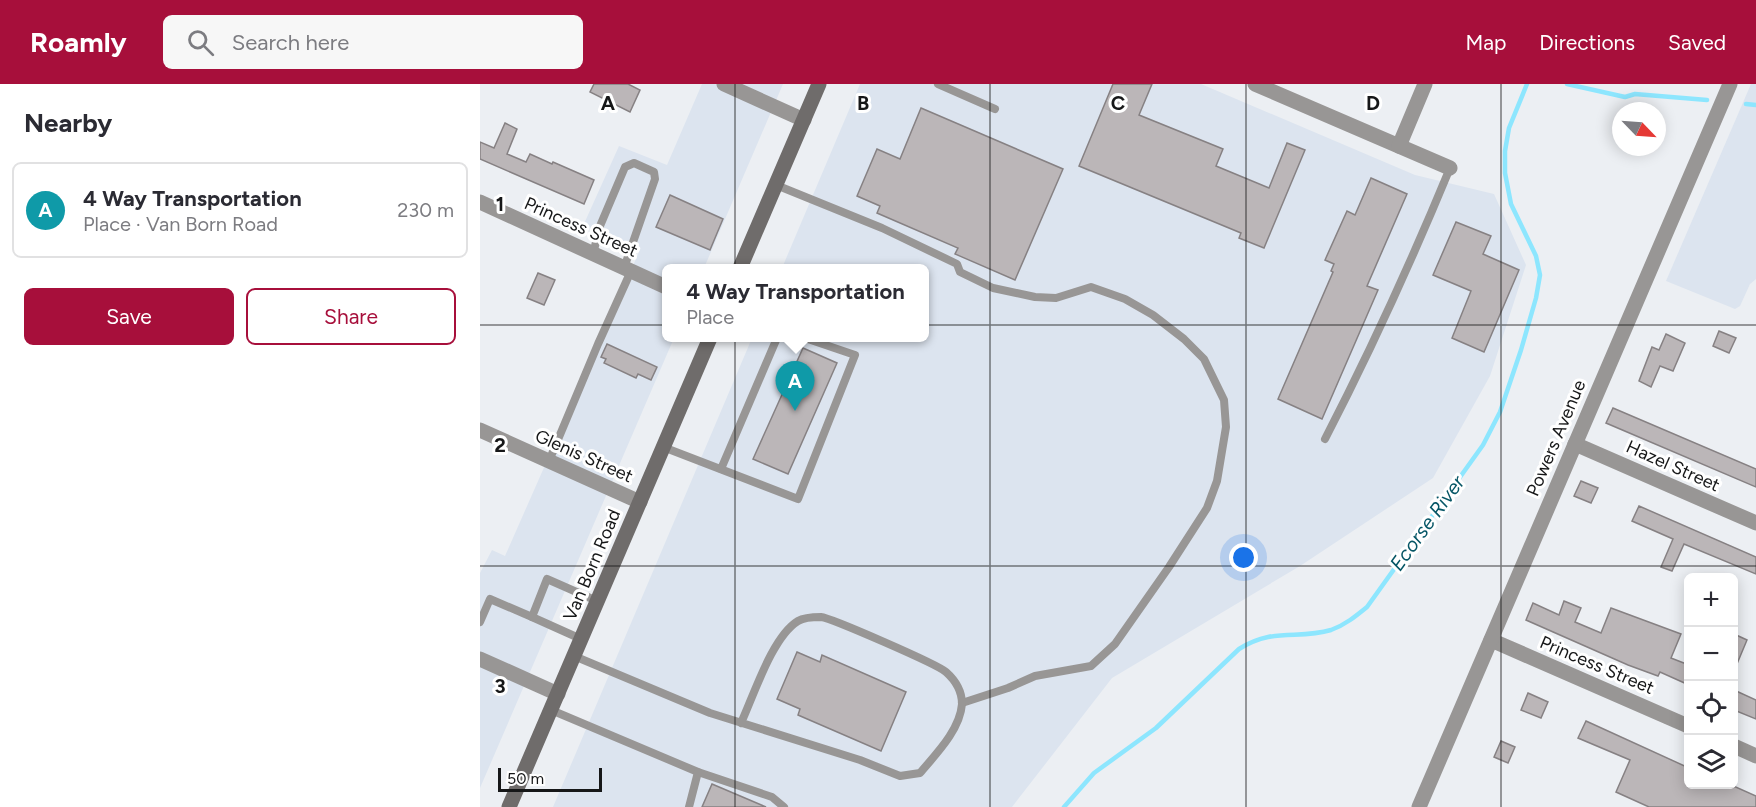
<!DOCTYPE html>
<html lang="en">
<head>
<meta charset="utf-8">
<style>
	:root { --surface:#fff; --page:#f7f7f7; --text:#2b2b33; --muted:#7c7c81; --line:#e1e1e2; --accent:#a70f3b }
	body { margin:0; font-family:Figtree,sans-serif; background:var(--page); color:var(--text) }
	.controls { position:absolute; right:18px; bottom:18px; display:grid; overflow:hidden; border-radius:9px; box-shadow:0 3px 15px #0003 }
	.controls button { width:54px; height:54px; display:grid; place-items:center; padding:0; border:0; border-bottom:2px solid var(--line); background:var(--surface); color:var(--text); font:30px sans-serif }
	.compass { position:absolute; left:1132px; top:18px; width:54px; height:54px; border-radius:50%; background:var(--surface); box-shadow:0 3px 15px #0003; rotate:115deg }
	.scale { position:absolute; left:18px; bottom:15px; width:104px; box-sizing:border-box; padding-left:6px; border:3px solid #161718; border-top:0; font-size:16px; line-height:21px; white-space:nowrap; color:#161718; -webkit-text-stroke:4px #fff; paint-order:stroke }
	.you { position:absolute; left:764px; top:474px; width:21px; height:21px; margin:-15px; border:4px solid #fff; border-radius:50%; background:#1a73e8; box-shadow:0 0 0 9px #1a73e833 }
	.badge { display:grid; place-items:center; width:39px; height:39px; border-radius:50%; background:var(--accent); color:#fff; font-size:20px; font-weight:700 }
	.pin { position:absolute; translate:-50% -50px; filter:drop-shadow(0 2px 3px #0008) }
	.pin::after { content:''; position:absolute; top:32px; width:21px; height:18px; background:inherit; clip-path:polygon(0 0,100% 0,50% 100%) }
	.popup { position:absolute; left:182px; top:180px; width:267px; height:78px; box-sizing:border-box; display:grid; place-content:center; border-radius:9px; background:var(--surface); filter:drop-shadow(0 2px 4px #0005); font-size:20px; white-space:nowrap; color:var(--muted) }
	.popup b { font-size:22px; color:var(--text) }
	.popup::after { content:''; position:absolute; left:50%; top:100%; margin-left:-12px; border:12px solid transparent; border-top-color:var(--surface) }
	.list { margin:0; padding:0; list-style:none }
	h2 { display:flex; justify-content:space-between; align-items:center; height:78px; margin:0; padding:0 24px; font-size:26px }
	h2 small { font-size:20px; font-weight:400; color:var(--muted) }
	.list li { display:grid; grid-template-columns:39px 1fr auto; gap:18px; align-items:center; box-sizing:border-box; height:96px; margin:0 12px 12px; padding:0 12px; border:2px solid var(--line); border-radius:9px }
	.list b { display:block; font-size:22px; white-space:nowrap }
	.list p { margin:0; font-size:20px; white-space:nowrap; color:var(--muted) }
	.list em { font-size:20px; font-style:normal; color:var(--muted) }
	.actions { display:flex; gap:12px; padding:18px 24px }
	.actions a { flex:1; padding:14px 0; border:2px solid var(--accent); border-radius:9px; text-align:center; font-size:21px; color:var(--accent) }
	.actions .main { background:var(--accent); color:#fff }
	.icon { flex:none; width:33px; height:33px; fill:none; stroke:currentColor; stroke-width:2; stroke-linecap:round; stroke-linejoin:round }
	.map { position:relative; flex:none; width:1276px; height:723px; overflow:hidden }
	header { display:flex; align-items:center; gap:36px; box-sizing:border-box; height:84px; padding:0 30px; background:var(--accent); color:#fff }
	header strong { font-size:28px }
	nav { display:flex; gap:33px; margin-inline-start:auto; font-size:21px }
	.search { width:420px; height:54px; background:var(--page); display:flex; align-items:center; gap:15px; box-sizing:border-box; padding:0 21px; border-radius:9px; color:var(--muted); font-size:22px }
	main { display:flex }
	aside { flex:1; background:var(--surface) }
	.map>svg:first-child { display:block }
	.built { fill:#dce4ef }
	.lines { fill:none; stroke-linecap:round; stroke-linejoin:round }
	.stream { stroke:#8de6fe; stroke-width:4.5 }
	.building { fill:#bbb6b8; stroke:#868183; stroke-width:1.5 }
	.lane { stroke:#989695; stroke-width:8 }
	.street { stroke:#989695; stroke-width:15 }
	.secondary { stroke:#6f6c6b; stroke-width:15 }
	.grid { fill:none; stroke:#161718; stroke-width:1.5; stroke-opacity:0.55 }
	.labels { text-anchor:middle; dominant-baseline:central; stroke-width:6; stroke-linejoin:round; paint-order:stroke }
	.street-label { font-size:18px; fill:#161718; stroke:#fff }
	.water-label { font-size:20px; font-style:italic; fill:#065666; stroke:#fff }
	.grid-label { font-size:20px; text-anchor:middle; font-weight:bold; fill:#161718; stroke:#fff; stroke-width:6; stroke-linejoin:round; paint-order:stroke }
</style>
</head>
<body>
<header>
<strong>Roamly</strong>
<div class="search"><svg class="icon" aria-label="search" viewBox="0 0 24 24"><circle cx="10" cy="10" r="6"/><path d="M15 15l6 6"/></svg>Search here</div>
<nav><a>Map</a><a>Directions</a><a>Saved</a></nav>
</header>
<main>
<aside>
<h2>Nearby<small></small></h2>
<ul class="list">
<li><span class="badge" style="background:#0f9aa8">A</span><div><b>4 Way Transportation</b><p>Place · Van Born Road</p></div><em>230 m</em></li>
</ul>
<div class="actions"><a class="main">Save</a><a>Share</a></div>
</aside>
<div class="map">
<svg width="1276" height="723" viewBox="0 0 1276 723">
	<rect width="100%" height="100%" fill="#eceff3"/>
	<g class="built">
		<path d="M 222,0 L 303,0 L 224,184 L 186,184 L 186,254 L 194,254 L 0,704 L 0,489 L 12,466 L 25,472 L 159,168 L 103,142 L 139,62 L 187,81 Z"/>
		<path d="M 380,0 L 721,0 L 935,91 L 1014,110 L 1046,181 L 1010,292 L 953,394 L 820,482 L 632,594 L 532,723 L 73,723 L 272,254 L 444,254 L 444,184 L 302,184 Z"/>
		<path d="M 1271,0 L 1276,0 L 1276,195 L 1270,200 L 1260,222 L 1255,225 L 1186,197 Z"/>
	</g>
	<g class="lines">
		<g class="stream">
			<path d="M 1087,0 L 1145,13 L 1155,10 L 1227,16"/>
			<path d="M 1266,20 L 1276,21"/>
			<path d="M 584,723 L 614,689 L 676,644 L 759,565 C 794,543 817,556 851,546 C 865,541 876,532 887,523 L 1003,361 L 1020,328 L 1041,266 L 1056,214 L 1060,191 L 1056,172 L 1031,120 L 1025,89 L 1025,67 L 1029,44 L 1047,0"/>
		</g>
	</g>
	<g class="building">
		<path d="M 114,0 L 148,0 L 160,6 L 150,28 L 110,8 Z"/>
		<path d="M 633,0 L 672,0 L 659,31 L 743,65 L 736,82 L 789,104 L 807,59 L 825,66 L 784,164 L 759,154 L 761,149 L 599,82 Z"/>
		<path d="M 441,24 L 583,85 L 535,196 L 475,170 L 478,164 L 397,129 L 400,122 L 377,112 L 397,65 L 420,75 Z"/>
		<path d="M 25,39 L 37,45 L 27,70 L 46,78 L 50,70 L 72,80 L 73,78 L 114,96 L 104,120 L 0,75 L 0,58 L 14,64 Z"/>
		<path d="M 891,94 L 927,110 L 887,202 L 898,206 L 842,335 L 798,315 L 853,188 L 851,187 L 854,180 L 845,176 L 867,127 L 875,131 Z"/>
		<path d="M 190,111 L 243,135 L 230,166 L 176,143 Z"/>
		<path d="M 976,138 L 1011,152 L 1003,170 L 1039,186 L 1004,268 L 972,254 L 991,207 L 953,191 Z"/>
		<path d="M 58,189 L 75,196 L 64,221 L 47,214 Z"/>
		<path d="M 1239,247 L 1256,254 L 1249,269 L 1233,262 Z"/>
		<path d="M 1186,250 L 1205,259 L 1193,287 L 1180,282 L 1171,303 L 1159,297 L 1172,263 L 1179,266 Z"/>
		<path d="M 127,260 L 177,283 L 171,296 L 158,290 L 156,294 L 124,279 L 126,275 L 121,273 Z"/>
		<path d="M 323,264 L 357,279 L 308,390 L 273,375 Z"/>
		<path d="M 1133,324 L 1276,385 L 1276,403 L 1126,339 Z"/>
		<path d="M 1101,397 L 1118,404 L 1111,419 L 1094,412 Z"/>
		<path d="M 1159,422 L 1276,473 L 1276,490 L 1204,460 L 1192,487 L 1181,483 L 1193,455 L 1152,437 Z"/>
		<path d="M 1084,517 L 1101,524 L 1095,538 L 1121,549 L 1131,524 L 1201,550 L 1191,574 L 1209,581 L 1209,601 L 1180,588 L 1178,592 L 1148,581 L 1046,536 L 1053,519 L 1079,531 Z"/>
		<path d="M 1254,550 L 1267,556 L 1254,587 Z"/>
		<path d="M 317,568 L 340,578 L 342,571 L 426,608 L 401,667 L 318,631 L 320,625 L 297,615 Z"/>
		<path d="M 1254,606 L 1276,616 L 1276,635 L 1254,626 Z"/>
		<path d="M 1048,609 L 1068,618 L 1061,634 L 1041,626 Z"/>
		<path d="M 1106,637 L 1209,684 L 1209,700 L 1249,700 L 1276,712 L 1276,723 L 1169,723 L 1136,708 L 1150,676 L 1098,654 Z"/>
		<path d="M 1021,657 L 1035,663 L 1028,679 L 1014,673 Z"/>
		<path d="M 232,700 L 286,723 L 222,723 Z"/>
	</g>
	<g class="lines">
		<g class="lane">
			<path d="M 458,0 L 515,25"/>
			<path d="M 296,101 L 402,144 L 477,180 L 480,188 L 513,204 L 555,213 L 576,214 L 611,203 L 645,215 L 673,231 L 704,255 L 724,275 L 744,316 L 746,343 L 737,397 L 727,424 L 689,483 L 635,560 L 611,582 L 555,592 L 528,604 L 482,619"/>
			<path d="M 113,170 L 120,142 L 145,83 L 154,79 L 174,88 L 175,95 L 144,184"/>
			<path d="M 845,355 C 891,266 932,176 970,84"/>
			<path d="M 183,363 L 318,415 L 375,271 L 325,254"/>
			<path d="M 69,377 L 118,260 L 151,187"/>
			<path d="M 241,385 L 297,254"/>
			<path d="M 0,538 L 10,515 L 52,533"/>
			<path d="M 101,555 L 52,533 L 67,495 L 117,517"/>
			<path d="M 94,572 L 230,629 L 380,676 L 420,692 L 440,689 C 456,670 480,646 482,620 C 482,607 475,596 466,588 C 457,580 351,534 341,533 C 335,533 323,534 318,537 C 292,553 274,611 261,639"/>
			<path d="M 71,626 L 218,688 L 292,713 L 304,723"/>
			<path d="M 209,723 L 218,688"/>
		</g>
		<g class="street">
			<path d="M 244,0 L 324,36"/>
			<path d="M 775,0 L 970,84"/>
			<path d="M 919,62 L 945,0"/>
			<path d="M 0,118 L 186,203"/>
			<path d="M 0,346 L 160,418"/>
			<path d="M 1095,360 L 1276,439"/>
			<path d="M 1011,556 L 1208,642"/>
			<path d="M 0,575 L 78,610"/>
			<path d="M 1254,662 L 1276,672"/>
			<path d="M 939,723 L 1250,0"/>
		</g>
		<g class="secondary">
			<path d="M 260,184 L 339,0"/>
			<path d="M 29,723 L 230,254"/>
		</g>
	</g>
	<path class="grid" d="M 255,0 L 255,723M 510,0 L 510,723M 766,0 L 766,723M 1021,0 L 1021,723M 0,241 L 1276,241M 0,482 L 1276,482"/>
	<g class="labels">
		<g class="street-label">
			<text transform="translate(101 143) rotate(24)">Princess Street</text>
			<text transform="translate(1076 354) rotate(-67)">Powers Avenue</text>
			<text transform="translate(104 372) rotate(24)">Glenis Street</text>
			<text transform="translate(1193 382) rotate(24)">Hazel Street</text>
			<text transform="translate(112 481) rotate(-67)">Van Born Road</text>
			<text transform="translate(1117 581) rotate(23)">Princess Street</text>
		</g>
		<g class="water-label">
			<text transform="translate(947 439) rotate(-54)">Ecorse River</text>
		</g>
	</g>
	<g class="grid-label">
		<text x="128" y="26">A</text>
		<text x="383" y="26">B</text>
		<text x="638" y="26">C</text>
		<text x="893" y="26">D</text>
		<text x="20" y="127">1</text>
		<text x="20" y="368">2</text>
		<text x="20" y="609">3</text>
	</g>
</svg>
<div class="controls">
<button>+</button>
<button>−</button>
<button><svg class="icon" aria-label="locate" viewBox="0 0 24 24"><circle cx="12" cy="12" r="6"/><path d="M12 2v4M12 18v4M2 12h4M18 12h4"/></svg></button>
<button><svg class="icon" aria-label="layers" viewBox="0 0 24 24"><path d="M12 4l9 5-9 5-9-5zM3 14l9 5 9-5"/></svg></button>
</div>
<svg class="compass" viewBox="-18 -18 36 36"><path d="M0-13l5 13h-10z" fill="#e53935"/><path d="M0 13l5-13h-10z" fill="#7c7c81"/></svg>
<div class="scale">50 m</div>
<div class="you"></div>
<div class="pin badge" style="left:315px;top:327px;background:#0f9aa8">A</div>
<div class="popup"><b>4 Way Transportation</b>Place</div>
</div>
</main>
</body>
</html>
